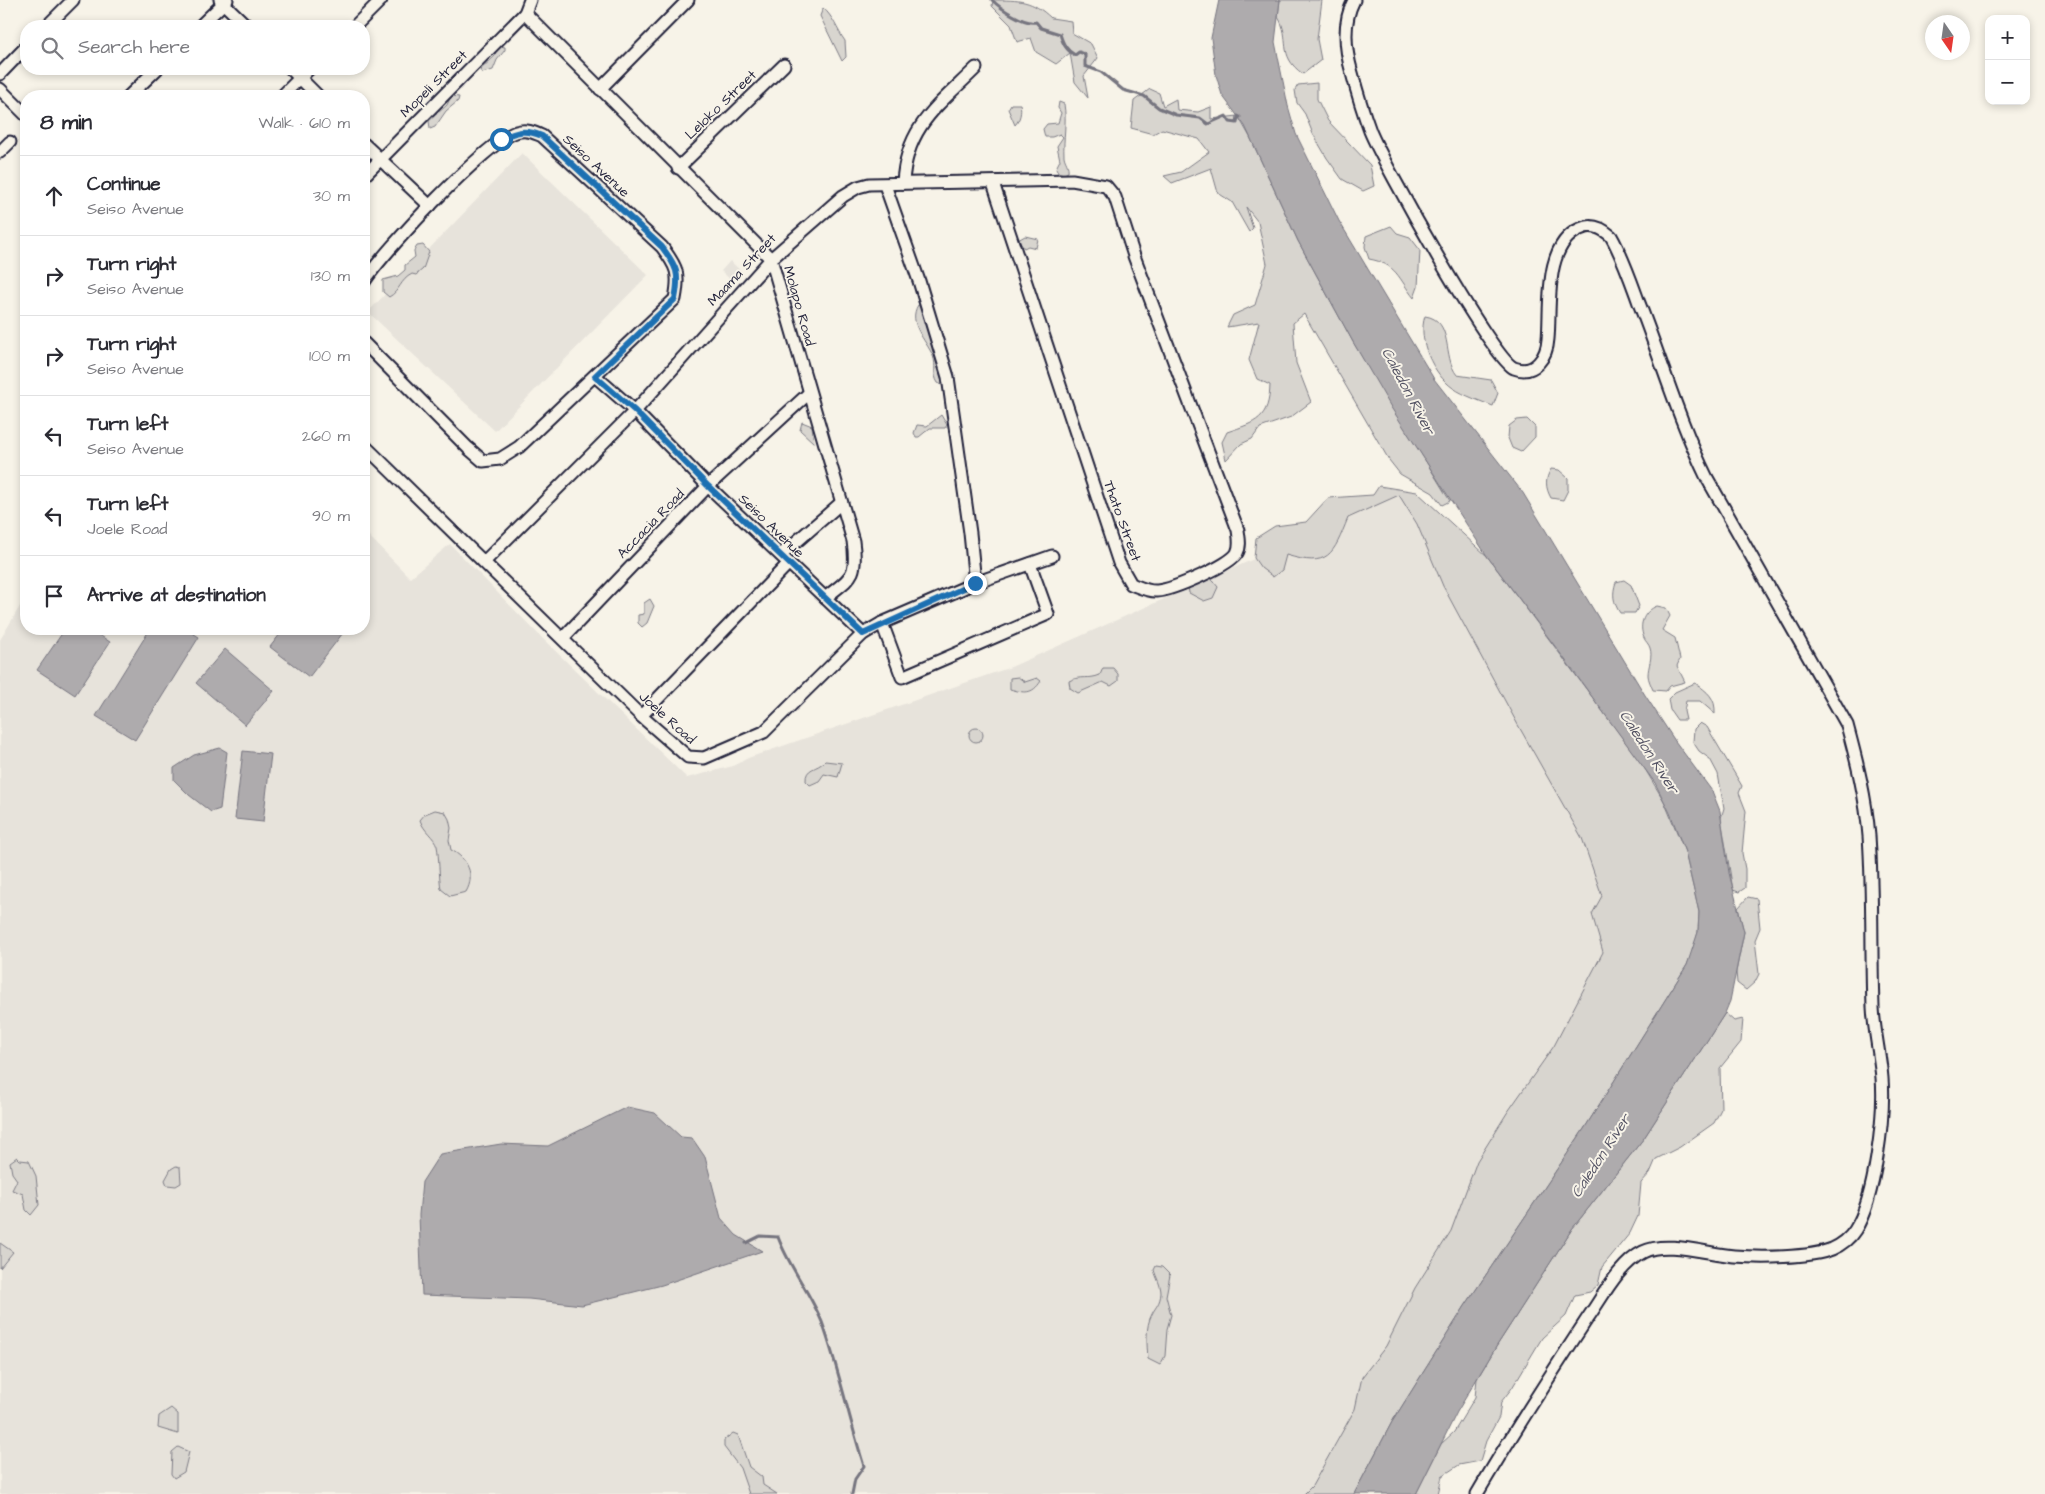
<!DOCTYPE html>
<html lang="en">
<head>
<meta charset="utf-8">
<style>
	:root { --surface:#fff; --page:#f7f7f7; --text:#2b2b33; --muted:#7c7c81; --line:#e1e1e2 }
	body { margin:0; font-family:"Architects Daughter",sans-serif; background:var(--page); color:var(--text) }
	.controls { position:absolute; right:15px; top:15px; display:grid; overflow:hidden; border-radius:10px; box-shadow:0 2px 8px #0003 }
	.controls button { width:45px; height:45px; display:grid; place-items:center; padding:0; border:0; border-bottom:1px solid var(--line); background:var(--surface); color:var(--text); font:25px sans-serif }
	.compass { position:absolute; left:1925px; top:15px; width:45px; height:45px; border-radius:50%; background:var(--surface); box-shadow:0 2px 8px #0003; rotate:167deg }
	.stop { position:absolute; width:15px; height:15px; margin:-11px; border:4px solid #1f6fb2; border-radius:50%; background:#fff }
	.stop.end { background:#1f6fb2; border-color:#fff; box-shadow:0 1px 5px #0008 }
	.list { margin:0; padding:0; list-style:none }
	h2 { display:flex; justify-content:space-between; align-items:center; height:65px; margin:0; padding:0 20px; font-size:21px }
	h2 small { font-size:16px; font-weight:400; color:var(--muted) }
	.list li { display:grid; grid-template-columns:32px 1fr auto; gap:15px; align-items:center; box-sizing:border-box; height:80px; padding:0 20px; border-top:1px solid var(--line) }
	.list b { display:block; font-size:19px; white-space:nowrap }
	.list p { margin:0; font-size:16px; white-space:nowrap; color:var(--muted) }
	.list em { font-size:16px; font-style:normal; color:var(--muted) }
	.icon { flex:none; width:28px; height:28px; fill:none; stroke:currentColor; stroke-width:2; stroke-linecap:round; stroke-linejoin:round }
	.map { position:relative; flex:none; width:2045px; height:1494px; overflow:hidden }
	.search { position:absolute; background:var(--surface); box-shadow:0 2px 8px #0003; left:20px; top:20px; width:350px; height:55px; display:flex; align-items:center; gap:12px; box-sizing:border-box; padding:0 18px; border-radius:20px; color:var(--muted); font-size:19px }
	.panel { position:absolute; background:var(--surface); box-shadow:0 2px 8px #0003; left:20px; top:90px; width:350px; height:545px; border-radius:20px }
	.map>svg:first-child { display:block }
	.built { fill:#e7e3db }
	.green { fill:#d8d5cf; stroke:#7d7c85 }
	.water { fill:#aeabad; stroke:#76747f }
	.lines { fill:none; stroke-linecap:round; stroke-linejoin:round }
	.stream { stroke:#76747f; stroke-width:3 }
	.minor-casing { stroke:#22223b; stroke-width:15 }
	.minor { stroke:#f7f3e8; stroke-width:11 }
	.route { stroke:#1f6fb2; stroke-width:6 }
	.labels { text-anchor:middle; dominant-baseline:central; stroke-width:4; stroke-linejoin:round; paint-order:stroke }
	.street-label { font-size:14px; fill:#22223b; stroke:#f7f3e8 }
	.water-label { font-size:15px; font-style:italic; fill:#535263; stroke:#f7f3e8 }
</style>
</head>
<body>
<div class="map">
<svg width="2045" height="1494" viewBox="0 0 2045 1494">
	<rect width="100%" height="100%" fill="#f7f3e8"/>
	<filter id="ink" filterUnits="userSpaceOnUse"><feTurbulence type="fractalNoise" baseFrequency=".02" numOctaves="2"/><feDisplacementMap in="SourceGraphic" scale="10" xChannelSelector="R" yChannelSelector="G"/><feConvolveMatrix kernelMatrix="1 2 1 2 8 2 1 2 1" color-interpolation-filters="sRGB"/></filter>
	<g filter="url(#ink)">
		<g class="built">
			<path d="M 522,153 L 648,275 L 495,431 L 368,312 Z"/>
			<path d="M 730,261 L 740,270 L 731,280 L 721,271 Z"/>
			<path d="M 1398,495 L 1466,569 L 1631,948 L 1324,1494 L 0,1494 L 0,640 L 26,596 L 26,629 L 364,629 L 364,531 L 410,578 L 450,544 L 543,639 L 687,778 L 733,766 L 748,758 L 1011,667 Z"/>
		</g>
		<g class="green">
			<path d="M 993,0 C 1020,0 1032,0 1051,18 L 1071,21 L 1072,33 L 1091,44 L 1098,58 L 1084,76 L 1088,98 L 1075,82 L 1070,53 L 1056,64 L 1036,52 L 1031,38 L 1017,42 L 1011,25 L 992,6 Z"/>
			<path d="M 1280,0 L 1322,0 L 1317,39 L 1321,60 L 1303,74 C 1276,55 1292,39 1278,17 Z"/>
			<path d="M 823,8 C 833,16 837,30 845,41 L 846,57 L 842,61 L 820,16 Z"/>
			<path d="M 499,46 L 505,47 L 505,50 L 497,60 L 493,70 L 482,73 L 480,70 L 495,56 L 496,48 Z"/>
			<path d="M 1317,83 L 1317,99 L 1328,121 L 1370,165 L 1374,186 L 1363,191 L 1342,179 L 1327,158 L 1313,134 L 1305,114 L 1297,103 L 1295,90 L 1298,85 Z"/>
			<path d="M 1150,89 L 1159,93 L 1163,106 L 1176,99 L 1177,110 L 1198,112 L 1211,107 L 1211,119 L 1238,116 L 1250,137 L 1298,241 L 1353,342 L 1450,501 L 1442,505 L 1433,493 L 1400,474 L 1389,460 L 1304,314 L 1293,323 L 1296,363 L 1311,402 L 1291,417 L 1260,428 L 1252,439 L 1241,444 L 1226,460 L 1222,442 L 1227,432 C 1257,422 1269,419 1270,385 L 1257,379 L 1249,360 L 1259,322 L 1227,327 L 1233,315 L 1255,305 L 1267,264 L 1258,222 L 1246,207 L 1253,228 L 1249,232 L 1232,202 L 1218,193 L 1211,168 L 1172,183 L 1164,176 L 1181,172 L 1209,152 L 1199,139 L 1162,129 L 1153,134 L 1131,128 L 1134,101 Z"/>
			<path d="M 451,96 L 459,97 L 458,101 L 446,111 L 435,127 L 430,129 L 429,121 L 447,105 Z"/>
			<path d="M 1059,102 L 1064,104 C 1067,122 1063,138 1064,156 C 1065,162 1069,165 1068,172 L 1064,174 L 1058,172 L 1056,168 L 1060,160 L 1057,146 L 1063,137 L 1060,134 L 1052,137 L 1045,137 L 1043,129 L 1047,124 L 1058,123 L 1061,113 L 1058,108 Z"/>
			<path d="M 1011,104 L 1020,104 C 1022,111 1020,120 1015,125 L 1008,109 Z"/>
			<path d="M 1391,226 L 1397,233 L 1410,237 L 1420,250 L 1418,287 L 1414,298 C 1398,278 1397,264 1369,259 L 1365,247 L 1366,236 Z"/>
			<path d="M 1025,236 L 1038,239 L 1036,248 L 1028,246 L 1024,248 L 1018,240 Z"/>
			<path d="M 423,245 L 429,252 L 423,269 L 416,275 L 412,274 C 400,280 400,291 389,297 L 383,292 L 383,280 L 398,276 L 405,270 L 405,265 L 415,257 L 414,251 L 417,246 Z"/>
			<path d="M 918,305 L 923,308 L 945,381 L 942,385 L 938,383 C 932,374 937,366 933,356 C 926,340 907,323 918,305 Z"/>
			<path d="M 1425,316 C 1454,320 1442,357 1457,375 L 1491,380 L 1498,393 L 1493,406 C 1480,401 1465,396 1453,388 C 1433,374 1417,340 1425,316 Z"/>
			<path d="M 941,415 L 947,425 L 945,428 L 930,428 L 919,437 L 916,437 L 914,433 L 917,425 L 927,426 Z"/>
			<path d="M 1527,419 L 1535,427 L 1535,437 L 1521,452 L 1512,448 L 1508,438 L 1509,426 L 1517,420 Z"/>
			<path d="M 802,422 L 812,426 L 814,443 L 800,430 Z"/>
			<path d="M 1551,469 L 1559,470 L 1568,478 L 1568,490 L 1563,500 L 1551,498 C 1545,487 1545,479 1551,469 Z"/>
			<path d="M 1379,486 L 1417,492 L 1487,556 L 1642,764 L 1664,801 L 1685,852 L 1699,912 L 1698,932 L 1694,949 L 1687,965 L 1584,1129 L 1465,1306 L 1392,1422 L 1354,1494 L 1304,1494 L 1312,1486 L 1355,1409 L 1362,1377 L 1386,1346 L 1415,1288 L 1451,1231 L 1477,1161 L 1507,1113 L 1554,1046 L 1603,952 L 1592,914 L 1602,896 L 1582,838 L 1518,725 L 1443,586 L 1417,524 L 1399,495 L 1348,518 C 1333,555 1329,568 1286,555 L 1282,570 L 1273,577 L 1261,568 L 1254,558 L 1256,538 L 1275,526 L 1306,522 L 1328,498 L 1373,495 Z"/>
			<path d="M 1209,576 L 1218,587 L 1213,598 L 1204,601 L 1189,593 L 1188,586 Z"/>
			<path d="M 1624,580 L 1631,585 L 1639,606 L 1635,613 L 1620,613 C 1613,602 1612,594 1616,582 Z"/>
			<path d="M 650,599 L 654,606 L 647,623 L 642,627 L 638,623 L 638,615 L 644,614 L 644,603 Z"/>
			<path d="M 1657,606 L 1666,608 L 1670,616 L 1662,630 L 1675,638 L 1680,659 L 1677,666 L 1685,682 L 1670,686 L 1666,691 L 1653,690 C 1651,685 1648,679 1648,675 C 1648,666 1653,657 1650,648 C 1649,644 1645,641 1644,638 C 1638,624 1644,611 1657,606 Z"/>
			<path d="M 1103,668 L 1113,668 L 1118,674 L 1118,681 L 1111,686 L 1103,682 L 1078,693 L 1070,688 L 1069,681 C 1080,675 1089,680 1100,675 Z"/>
			<path d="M 1018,677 L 1025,682 L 1037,678 L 1041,681 C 1032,695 1024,693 1010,689 L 1010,678 Z"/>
			<path d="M 1695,683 C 1708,692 1716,698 1715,714 L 1700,701 L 1686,701 L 1684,711 L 1686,720 L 1677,720 L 1670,710 L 1668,699 L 1675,692 Z"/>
			<path d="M 1700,723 L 1707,727 L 1742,786 L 1739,793 L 1746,811 L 1742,853 L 1745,869 L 1745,888 L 1739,892 L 1733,890 L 1721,818 L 1724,808 L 1718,774 L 1710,759 L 1699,751 L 1693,742 L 1694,729 Z"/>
			<circle cx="976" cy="735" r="7"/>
			<path d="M 825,761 L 842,763 L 838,777 L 824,774 L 819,781 L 810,785 L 806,781 C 805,767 817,770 825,761 Z"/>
			<path d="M 435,810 L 445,812 L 449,819 L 451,828 L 449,840 L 451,850 C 467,858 476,875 466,892 L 450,896 L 441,889 C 439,877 439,856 437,846 C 434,836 424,832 420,820 L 425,814 Z"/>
			<path d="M 1748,897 L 1757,899 L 1760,928 L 1755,940 L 1759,974 L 1755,982 L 1746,990 L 1737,983 L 1736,972 L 1744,932 L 1738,908 Z"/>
			<path d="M 1725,1013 L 1734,1021 L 1743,1019 L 1741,1042 L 1720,1068 L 1721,1109 L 1714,1123 L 1680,1147 L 1656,1159 L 1650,1173 L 1641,1183 L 1638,1216 L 1630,1233 L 1602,1267 L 1598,1285 L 1590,1292 L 1575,1295 L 1566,1316 L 1542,1338 L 1512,1388 L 1501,1402 L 1499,1417 L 1486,1441 L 1480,1461 L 1459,1465 L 1442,1476 L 1438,1494 L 1416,1494 L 1441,1444 L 1454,1432 L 1475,1397 L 1477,1379 L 1496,1347 L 1572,1229 L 1644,1138 Z"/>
			<path d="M 17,1157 L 20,1160 L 29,1161 L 36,1176 L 39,1205 L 31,1215 L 26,1210 L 23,1194 L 12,1190 L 17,1180 L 12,1173 L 10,1162 Z"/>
			<path d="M 176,1166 L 180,1167 L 181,1183 L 176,1186 L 167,1185 L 165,1180 L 171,1169 Z"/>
			<path d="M 0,1243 L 13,1252 L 0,1268 Z"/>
			<path d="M 1156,1266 L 1162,1267 L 1170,1275 L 1166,1296 L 1171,1315 L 1167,1329 L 1165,1356 L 1160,1365 L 1148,1359 C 1147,1345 1145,1327 1152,1314 C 1156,1306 1160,1304 1161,1293 C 1161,1285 1156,1277 1154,1270 Z"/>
			<path d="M 171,1408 L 178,1414 L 178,1434 L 158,1428 L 159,1416 Z"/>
			<path d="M 733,1433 L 738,1435 L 749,1467 L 762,1477 L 763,1485 L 777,1494 L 749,1494 L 740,1468 L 724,1447 L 724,1440 Z"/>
			<path d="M 178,1447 L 189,1452 L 184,1472 L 174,1478 L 171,1474 L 172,1452 Z"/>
		</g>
		<g class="water">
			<path d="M 1219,0 L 1280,0 L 1275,42 L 1288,106 L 1296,134 L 1339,221 L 1434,379 L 1523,493 L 1645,695 L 1675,741 L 1712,791 L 1720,811 L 1729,873 L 1744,932 L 1730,1001 L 1725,1013 L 1644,1138 L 1572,1229 L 1496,1347 L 1457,1412 L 1416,1494 L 1354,1494 L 1392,1422 L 1465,1306 L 1584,1129 L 1687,965 L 1698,932 L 1699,912 L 1685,852 L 1670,813 L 1655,783 L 1563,657 L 1487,556 L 1392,409 L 1353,342 L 1298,241 L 1245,126 L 1222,95 L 1216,75 L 1211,38 Z"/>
			<path d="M 65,629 L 90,629 L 110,642 L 75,695 L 37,670 Z"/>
			<path d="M 150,629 L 186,629 L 199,637 L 135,740 L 96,716 Z"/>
			<path d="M 284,629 L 346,629 L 309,677 L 270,647 Z"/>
			<path d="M 225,649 L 274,691 L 245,725 L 196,683 Z"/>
			<path d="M 220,748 L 227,752 L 220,809 L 211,812 L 189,795 L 174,780 L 174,768 L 194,755 Z"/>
			<path d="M 243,751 L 271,754 L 263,822 L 235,819 Z"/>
			<path d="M 627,1107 L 655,1113 L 681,1137 L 692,1138 L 705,1157 L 721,1218 L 736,1235 L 762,1251 L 662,1285 L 582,1305 L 529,1299 L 422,1295 L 419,1215 L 422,1182 L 440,1154 L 501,1144 L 548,1146 Z"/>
		</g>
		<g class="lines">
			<g class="stream">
				<path d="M 992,0 C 1000,8 1025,25 1036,22 L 1041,28 L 1060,34 C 1063,44 1066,50 1075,55 L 1079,52 L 1085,54 L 1085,66 L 1101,72 L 1123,90 L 1144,96 L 1159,108 L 1176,115 L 1200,118 L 1208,124 L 1226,116 L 1230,122 L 1237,123 L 1238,116 L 1240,117"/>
				<path d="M 746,1243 L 760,1236 L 778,1237 C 789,1267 810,1292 822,1322 C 839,1369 849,1419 864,1466 L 855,1479 L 852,1494"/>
			</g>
			<g class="minor-casing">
				<g id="minor">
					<path d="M 220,0 L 247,26"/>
					<path d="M 1354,0 C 1342,23 1345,49 1352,73 C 1357,92 1363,112 1370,131 C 1383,163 1492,359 1514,368 C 1535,376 1547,356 1548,339 C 1551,307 1543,245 1580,229 C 1592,223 1602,228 1611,236 C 1623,257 1631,281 1639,303 C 1662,362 1679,421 1707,478 L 1847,725 C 1857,762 1866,798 1869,836 C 1873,893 1871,950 1873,1007 C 1874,1031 1880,1054 1882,1078 C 1885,1115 1875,1199 1855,1230 C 1850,1238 1841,1245 1832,1249 C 1810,1258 1758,1258 1734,1256 C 1708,1254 1666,1240 1643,1252 C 1619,1264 1602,1298 1587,1319 C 1549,1377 1512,1434 1477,1494"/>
					<path d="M 525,13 L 771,259 L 853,541 C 858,577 851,577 825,598"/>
					<path d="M 47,26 L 73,0"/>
					<path d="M 200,26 L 227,0"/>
					<path d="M 355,26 L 381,0"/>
					<path d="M 291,69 L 318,96"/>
					<path d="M 0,74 L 26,47"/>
					<path d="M 0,89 L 26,115"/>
					<path d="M 600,89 L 688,0"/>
					<path d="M 129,96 L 157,69"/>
					<path d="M 282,96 L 309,69"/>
					<path d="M 364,144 L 430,206"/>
					<path d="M 0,152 L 10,142"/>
					<path d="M 678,168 L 784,65"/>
					<path d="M 364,176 L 525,13 L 530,0"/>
					<path d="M 903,183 C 906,126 939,105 976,68"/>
					<path d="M 885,185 L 919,281 L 948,377 L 970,533 L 975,583"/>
					<path d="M 364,282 C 382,253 486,142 516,132 C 526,129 533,132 542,136 L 662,247 C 677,267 680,273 675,299 L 519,447 L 500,459 L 483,461 L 468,448 L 364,343"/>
					<path d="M 595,376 L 635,411 L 708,486 L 863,634"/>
					<path d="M 364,445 L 641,716 L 688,757 L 704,758 L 764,732 L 863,634 L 882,623 L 975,583 L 1052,556"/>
					<path d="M 781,555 L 841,503"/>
					<path d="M 484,562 L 635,411 L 771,259 L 843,196 L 858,187 L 869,184 L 1072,180 L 1106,186 L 1115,197 L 1134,256 L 1238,530 C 1239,538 1241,546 1237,553 C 1231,565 1172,590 1157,591 C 1149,592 1139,587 1131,584 L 1119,563 L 993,183"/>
					<path d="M 882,623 L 902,677 L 1048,614 L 1030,564"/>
					<path d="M 563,638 L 708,486 L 808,394"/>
					<path d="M 641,716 L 789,563"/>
				</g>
			</g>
			<use href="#minor" class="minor"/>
		</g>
	</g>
	<g class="lines" filter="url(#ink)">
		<path class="route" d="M 501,139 C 517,131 525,129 542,136 L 662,247 C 677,267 680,273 675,299 L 595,376 L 635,411 L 708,486 L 863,634 L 975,583"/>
	</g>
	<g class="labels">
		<g class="street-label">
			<text transform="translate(434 84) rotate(-45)">Mopeli Street</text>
			<text transform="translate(721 105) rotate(-44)">Leloko Street</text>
			<text transform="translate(596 166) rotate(43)">Seiso Avenue</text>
			<text transform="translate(742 270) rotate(-47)">Maama Street</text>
			<text transform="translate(799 306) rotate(74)">Molapo Road</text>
			<text transform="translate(1122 521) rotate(70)">Thato Street</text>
			<text transform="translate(651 524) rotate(-46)">Accacia Road</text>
			<text transform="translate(771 526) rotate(44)">Seiso Avenue</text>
			<text transform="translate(667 718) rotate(42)">Joele Road</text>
		</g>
		<g class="water-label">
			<text transform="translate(1408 391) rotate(62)">Caledon River</text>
			<text transform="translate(1649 752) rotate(57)">Caledon River</text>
			<text transform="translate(1601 1156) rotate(-57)">Caledon River</text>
		</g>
	</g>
</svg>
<div class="controls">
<button>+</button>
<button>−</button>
</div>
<svg class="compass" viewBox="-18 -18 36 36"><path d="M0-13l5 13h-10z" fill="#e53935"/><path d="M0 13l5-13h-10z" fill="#7c7c81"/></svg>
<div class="stop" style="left:501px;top:139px"></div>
<div class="stop end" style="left:975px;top:583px"></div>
<div class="search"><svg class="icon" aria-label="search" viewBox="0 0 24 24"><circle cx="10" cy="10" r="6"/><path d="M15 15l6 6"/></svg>Search here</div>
<section class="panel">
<h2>8 min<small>Walk · 610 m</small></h2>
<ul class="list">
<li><svg class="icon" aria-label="ahead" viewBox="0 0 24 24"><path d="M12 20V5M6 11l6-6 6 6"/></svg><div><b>Continue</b><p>Seiso Avenue</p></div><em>30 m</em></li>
<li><svg class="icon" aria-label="right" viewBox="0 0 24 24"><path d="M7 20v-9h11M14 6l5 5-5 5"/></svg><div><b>Turn right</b><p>Seiso Avenue</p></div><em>130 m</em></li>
<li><svg class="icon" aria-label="right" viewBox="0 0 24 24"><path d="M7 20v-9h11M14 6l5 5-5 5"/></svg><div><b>Turn right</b><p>Seiso Avenue</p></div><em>100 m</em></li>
<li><svg class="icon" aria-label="left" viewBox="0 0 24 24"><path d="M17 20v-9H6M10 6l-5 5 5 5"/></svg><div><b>Turn left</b><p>Seiso Avenue</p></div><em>260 m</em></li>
<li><svg class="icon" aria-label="left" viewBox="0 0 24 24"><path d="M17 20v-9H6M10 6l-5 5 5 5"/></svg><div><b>Turn left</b><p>Joele Road</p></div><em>90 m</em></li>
<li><svg class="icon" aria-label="arrive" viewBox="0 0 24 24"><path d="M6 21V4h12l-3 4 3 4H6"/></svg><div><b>Arrive at destination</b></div></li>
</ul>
</section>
</div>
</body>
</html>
